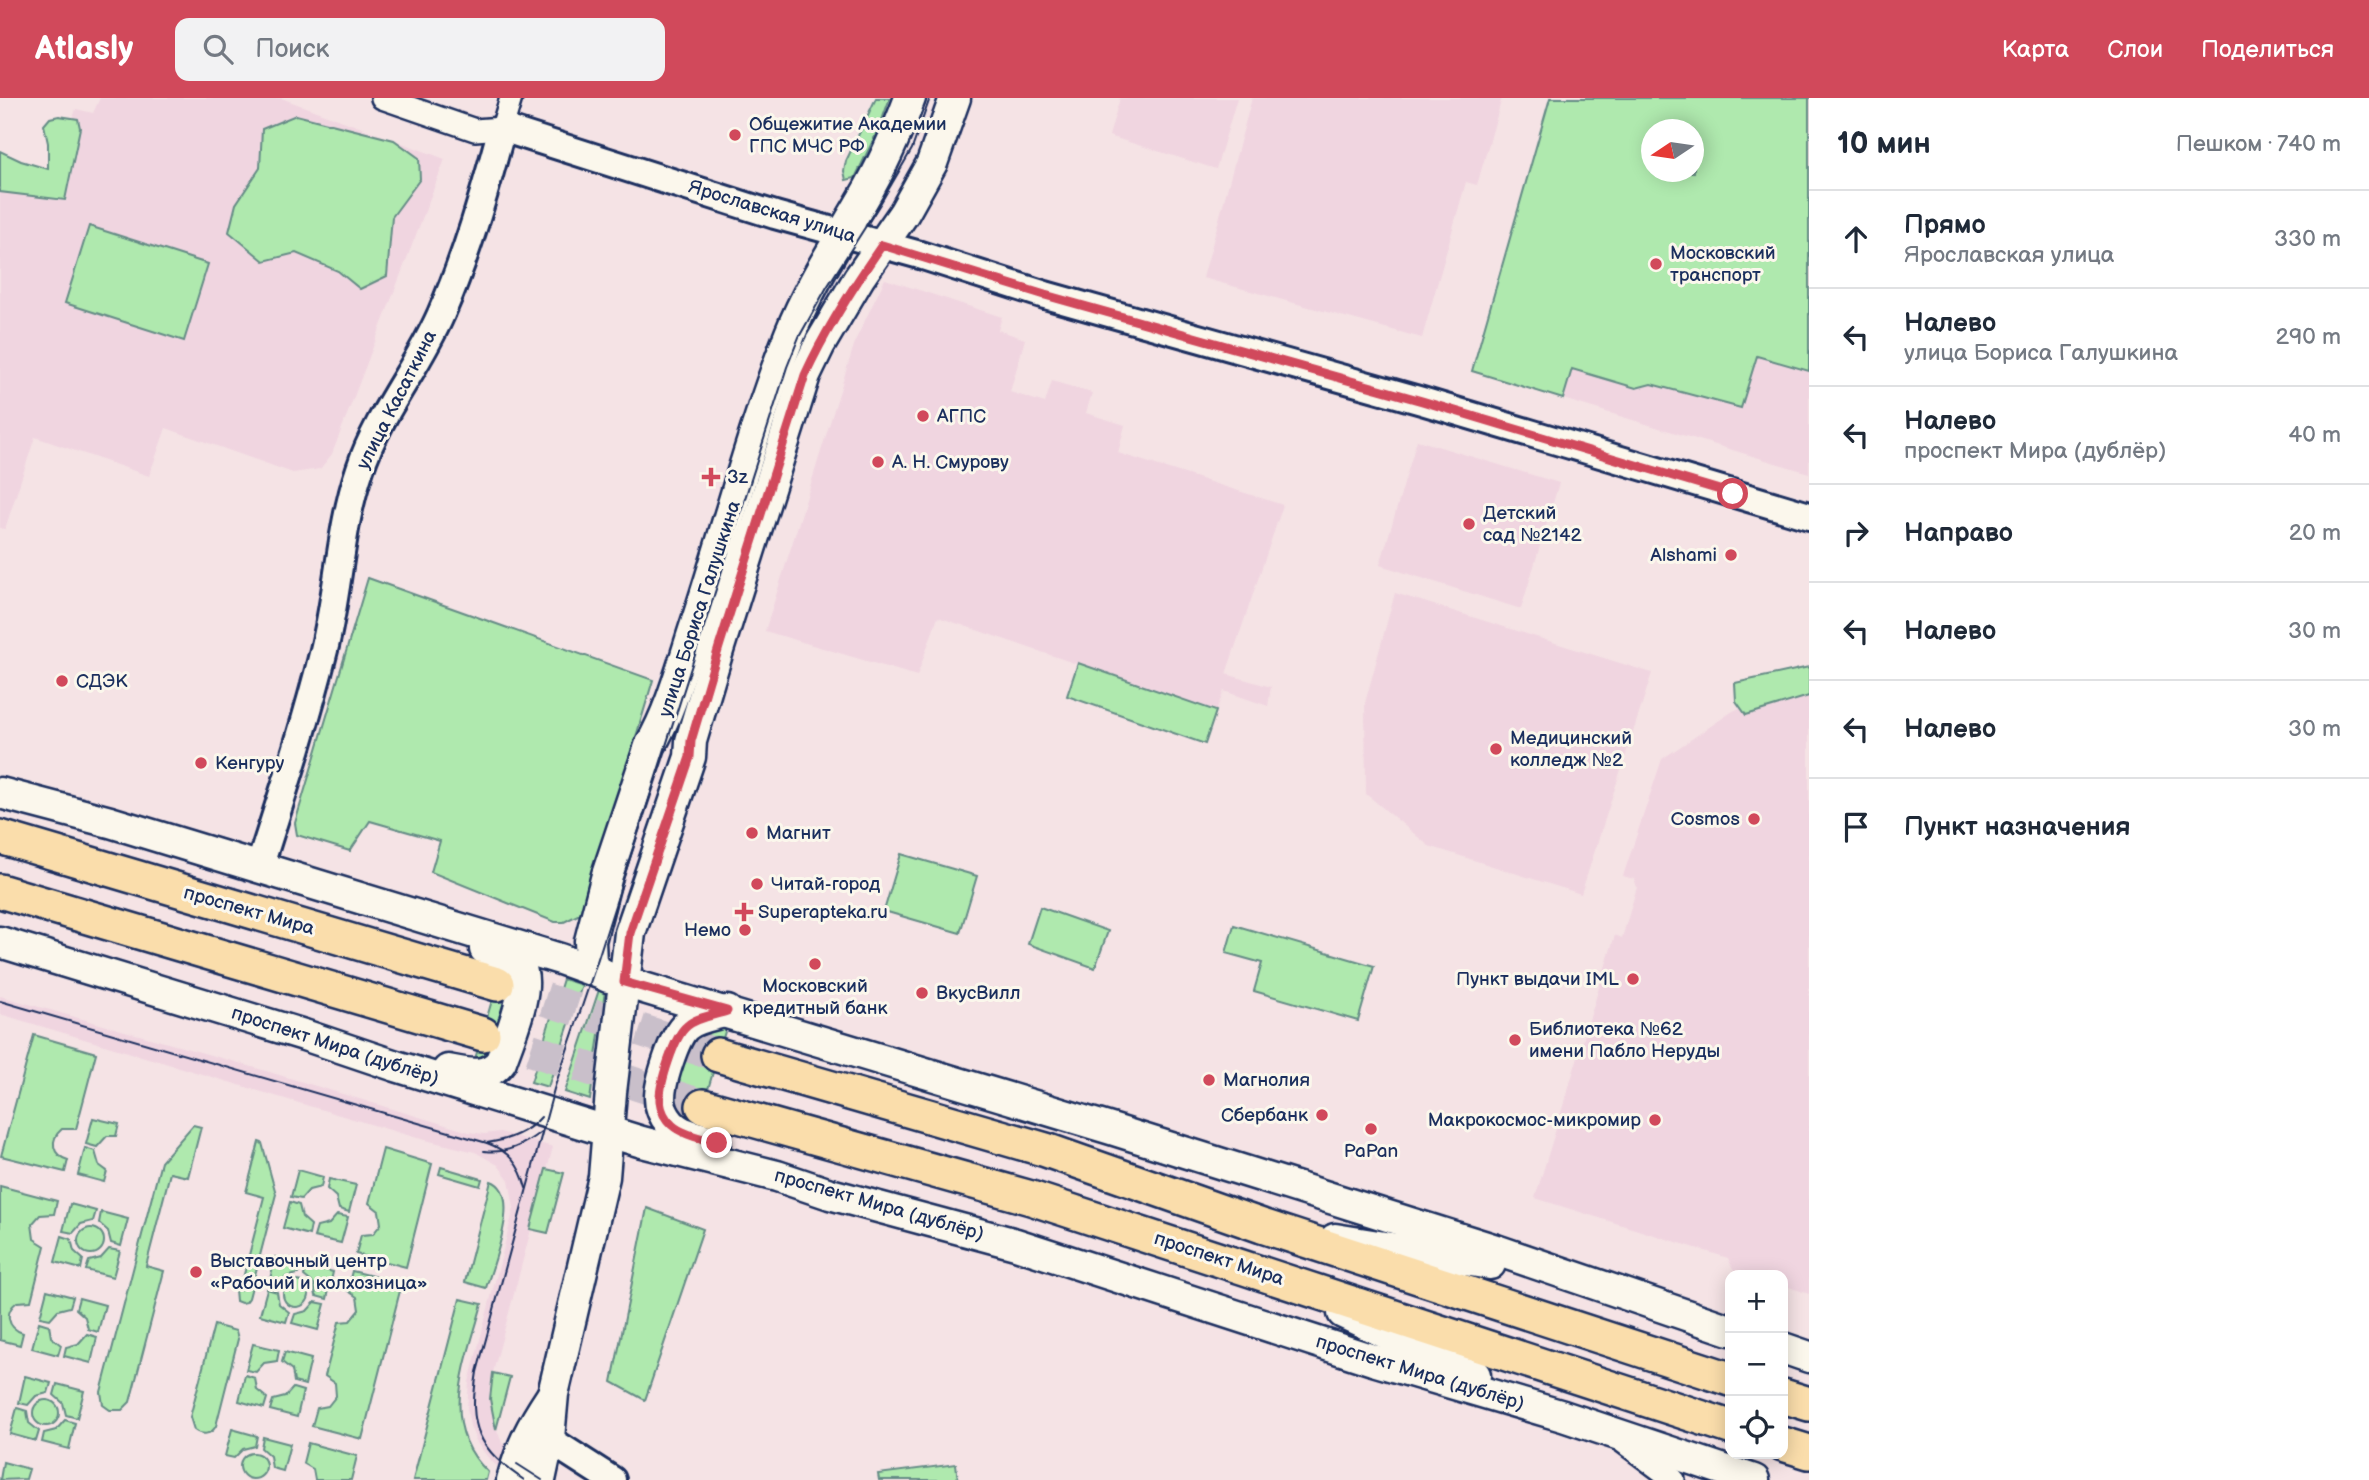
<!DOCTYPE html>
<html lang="ru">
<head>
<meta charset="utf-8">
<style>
	:root { --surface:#fff; --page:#f2f2f3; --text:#1f2937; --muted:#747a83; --line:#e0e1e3; --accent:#d1495b }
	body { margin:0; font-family:"Balsamiq Sans",sans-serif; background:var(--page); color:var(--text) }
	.controls { position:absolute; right:21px; bottom:21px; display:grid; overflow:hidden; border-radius:14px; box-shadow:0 4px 18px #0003 }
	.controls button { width:63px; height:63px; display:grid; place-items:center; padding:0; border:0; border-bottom:2px solid var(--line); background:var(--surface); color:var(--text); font:35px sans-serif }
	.compass { position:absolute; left:1641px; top:21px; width:63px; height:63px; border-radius:50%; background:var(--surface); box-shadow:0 4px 18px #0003; rotate:257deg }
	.stop { position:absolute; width:21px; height:21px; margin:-16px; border:5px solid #d1495b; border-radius:50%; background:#fff }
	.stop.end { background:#d1495b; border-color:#fff; box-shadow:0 2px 7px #0008 }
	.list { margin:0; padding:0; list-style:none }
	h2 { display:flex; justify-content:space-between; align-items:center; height:91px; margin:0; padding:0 28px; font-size:30px }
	h2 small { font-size:23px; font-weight:400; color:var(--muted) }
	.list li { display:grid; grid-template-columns:46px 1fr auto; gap:21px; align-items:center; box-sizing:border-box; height:98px; padding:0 28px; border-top:2px solid var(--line) }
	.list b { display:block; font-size:26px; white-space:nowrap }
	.list p { margin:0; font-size:23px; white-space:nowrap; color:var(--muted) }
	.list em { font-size:23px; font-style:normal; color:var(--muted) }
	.icon { flex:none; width:38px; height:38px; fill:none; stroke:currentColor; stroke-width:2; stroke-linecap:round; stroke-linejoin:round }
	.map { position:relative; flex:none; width:1809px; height:1382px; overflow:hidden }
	header { display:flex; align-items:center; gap:42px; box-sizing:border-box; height:98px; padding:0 35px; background:var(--accent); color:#fff }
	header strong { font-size:33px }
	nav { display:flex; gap:38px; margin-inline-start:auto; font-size:24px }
	.search { width:490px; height:63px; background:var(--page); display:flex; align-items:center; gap:18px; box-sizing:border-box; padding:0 24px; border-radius:14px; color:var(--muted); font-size:26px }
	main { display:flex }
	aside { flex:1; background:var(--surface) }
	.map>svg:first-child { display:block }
	.built { fill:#f0d5e0 }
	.green { fill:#afe9ae; stroke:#658c86; stroke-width:2; fill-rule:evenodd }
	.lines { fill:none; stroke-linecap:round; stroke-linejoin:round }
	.primary-tunnel { stroke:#c9bfca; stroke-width:33; stroke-dasharray:33 17; stroke-linecap:butt }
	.minor-casing { stroke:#1b2f5e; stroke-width:26 }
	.tertiary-casing { stroke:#1b2f5e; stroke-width:32 }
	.secondary-casing { stroke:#1b2f5e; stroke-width:35 }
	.primary-casing { stroke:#1b2f5e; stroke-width:38 }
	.minor { stroke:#fbf7ec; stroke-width:21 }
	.tertiary { stroke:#fbf7ec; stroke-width:26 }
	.secondary { stroke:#fbf7ec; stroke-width:30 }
	.primary { stroke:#faddab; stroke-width:33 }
	.tram { stroke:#1b2f5e; stroke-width:2 }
	.route { stroke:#d1495b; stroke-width:9 }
	.poi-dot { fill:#d1495b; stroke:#fbf7ec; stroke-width:2.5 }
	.labels { text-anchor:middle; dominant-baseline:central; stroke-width:6; stroke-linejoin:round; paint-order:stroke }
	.poi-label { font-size:19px; fill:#1b2f5e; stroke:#fbf7ec; text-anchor:start }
	.street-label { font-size:19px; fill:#1b2f5e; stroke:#fbf7ec }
</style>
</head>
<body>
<header>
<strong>Atlasly</strong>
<div class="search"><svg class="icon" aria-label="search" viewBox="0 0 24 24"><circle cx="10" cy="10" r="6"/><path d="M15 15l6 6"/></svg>Поиск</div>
<nav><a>Карта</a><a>Слои</a><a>Поделиться</a></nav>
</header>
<main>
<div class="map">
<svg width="1809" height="1382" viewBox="0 0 1809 1382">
	<rect width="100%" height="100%" fill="#f5e3e5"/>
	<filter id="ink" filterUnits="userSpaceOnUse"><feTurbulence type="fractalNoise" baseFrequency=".0143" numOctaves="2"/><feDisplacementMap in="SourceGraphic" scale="14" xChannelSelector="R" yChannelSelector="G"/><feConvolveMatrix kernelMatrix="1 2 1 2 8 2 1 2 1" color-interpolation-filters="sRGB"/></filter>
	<g filter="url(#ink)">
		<g class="built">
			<path d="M 100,0 L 281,0 L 445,61 L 332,356 L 320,371 L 293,375 L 166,330 L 149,378 L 35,339 L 5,431 L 0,430 L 0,67 L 53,79 L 76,11 L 93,15 Z"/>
			<path d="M 1120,0 L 1237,0 L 1216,71 L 1109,38 Z"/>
			<path d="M 1252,0 L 1502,0 L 1477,87 L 1466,84 L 1422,240 L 1203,180 Z"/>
			<path d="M 885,181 L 1002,219 L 998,232 L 1025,241 L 1010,294 L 1045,305 L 1052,283 L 1092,295 L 1086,315 L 1125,327 L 1118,355 L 1283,407 L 1226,576 L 1271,589 L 1268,608 L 1224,593 L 1216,613 L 938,519 L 917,578 L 765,533 L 856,241 Z"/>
			<path d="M 1757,258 L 1809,273 L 1809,375 L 1563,301 L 1572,271 L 1636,289 L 1651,286 L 1741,310 Z"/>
			<path d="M 1417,342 L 1559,385 L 1521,511 L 1380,467 Z"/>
			<path d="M 1395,495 L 1652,575 L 1581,796 L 1429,748 L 1366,696 L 1365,605 Z"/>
			<path d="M 1809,583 L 1809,1196 L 1783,1187 L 1783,1177 L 1753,1177 L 1733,1171 L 1728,1160 L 1535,1100 L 1615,837 L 1622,840 L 1637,789 L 1634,781 L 1623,778 L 1662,661 L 1733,613 L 1795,585 Z"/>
			<path d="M 0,898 L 239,965 L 469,1034 L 484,1036 L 500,1034 L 553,1049 L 491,1282 L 490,1301 L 493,1322 L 502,1345 L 511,1353 L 505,1375 L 490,1362 L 477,1345 L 470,1328 L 467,1311 L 469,1284 L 514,1110 L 509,1082 L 498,1067 L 475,1054 L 417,1040 L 0,916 Z"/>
		</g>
		<g class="green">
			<path d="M 876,0 L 890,0 L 879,30 L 855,80 L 846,82 L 844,73 L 846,63 Z"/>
			<path d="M 1550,0 L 1809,0 L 1809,273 L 1757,258 L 1741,310 L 1651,286 L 1636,290 L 1572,271 L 1563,301 L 1472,273 ZM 1652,32 L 1694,32 L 1694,74 L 1652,74 Z"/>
			<path d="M 296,17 L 394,42 L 419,60 L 420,81 L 392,119 L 387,178 L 360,191 L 338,173 L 296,155 L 264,163 L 229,134 L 236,106 L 260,70 L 262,31 Z"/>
			<path d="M 59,18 L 78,21 L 80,30 L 65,102 L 0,94 L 0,53 L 21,63 L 48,71 L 48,45 L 44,27 L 50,20 Z"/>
			<path d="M 89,128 L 208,166 L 184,243 L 65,205 Z"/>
			<path d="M 368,480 L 653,582 L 602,752 L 580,816 L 564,824 L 555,824 L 431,774 L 440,743 L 370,723 L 350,753 L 297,737 L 295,725 Z"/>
			<path d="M 1078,565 L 1216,613 L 1205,646 L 1067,598 Z"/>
			<path d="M 1809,569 L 1809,598 L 1746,617 L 1736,603 L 1735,585 Z"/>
			<path d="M 901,756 L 977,778 L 960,835 L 884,813 Z"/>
			<path d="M 1040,809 L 1108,833 L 1095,870 L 1028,846 Z"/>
			<path d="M 1234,827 L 1374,868 L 1358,923 L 1254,893 L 1262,865 L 1226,855 Z"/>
			<path d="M 503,864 L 513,871 L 493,959 L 473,968 Z"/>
			<path d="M 563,881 L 582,887 L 548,989 L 531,984 Z"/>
			<path d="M 599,892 L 605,893 L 590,1002 L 565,994 Z"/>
			<path d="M 720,929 L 726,930 L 696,1032 L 681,1024 L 671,1002 L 688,946 L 694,937 Z"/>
			<path d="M 34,937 L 96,955 L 76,1031 L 62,1031 C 49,1042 52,1057 68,1062 L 65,1074 L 1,1058 Z"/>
			<path d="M 93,1020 L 119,1026 L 116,1038 L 107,1038 L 97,1049 L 86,1046 Z"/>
			<path d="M 193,1027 L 201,1029 L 188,1079 L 170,1075 L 146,1168 L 164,1173 L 130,1304 L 122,1312 L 110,1312 L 103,1307 L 101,1294 L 161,1064 Z"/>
			<path d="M 259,1044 L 262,1045 L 276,1096 L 249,1200 L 246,1204 L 241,1205 L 236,1203 L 235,1191 L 240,1192 L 264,1099 L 246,1094 Z"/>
			<path d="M 85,1050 L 95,1053 L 99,1067 L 107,1073 L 104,1084 L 78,1077 Z"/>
			<path d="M 383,1051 L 432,1066 L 406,1169 L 356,1156 L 361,1137 L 373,1136 L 381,1126 L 379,1113 L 369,1105 Z"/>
			<path d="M 441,1069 L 482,1081 L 480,1088 L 439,1076 Z"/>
			<path d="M 546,1071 L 564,1075 L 548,1135 L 530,1131 Z"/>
			<path d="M 298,1072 L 323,1079 L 321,1089 L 309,1092 L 301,1101 L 291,1099 Z"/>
			<path d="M 329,1081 L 356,1087 L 349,1114 L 339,1111 L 336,1099 L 327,1091 Z"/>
			<path d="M 491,1083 C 523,1094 493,1166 486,1190 L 465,1184 Z"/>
			<path d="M 0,1088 L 57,1103 L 54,1116 L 40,1117 L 32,1126 L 34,1141 L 45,1148 L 31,1203 L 17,1204 C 4,1214 7,1230 23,1235 L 20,1247 L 0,1242 Z"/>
			<path d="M 290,1104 L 299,1107 L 302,1119 L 311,1127 L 309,1137 L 283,1130 Z"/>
			<path d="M 70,1106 L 96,1113 L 93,1123 L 81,1126 L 73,1135 L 63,1133 Z"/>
			<path d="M 647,1110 L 703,1131 L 645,1302 L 612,1284 Z"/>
			<path d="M 101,1114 L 128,1121 L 121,1148 L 111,1145 L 108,1133 L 99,1125 Z"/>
			<path d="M 337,1117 L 348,1119 L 341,1145 L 314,1139 L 317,1129 L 329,1126 Z"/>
			<circle cx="91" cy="1143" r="13"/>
			<path d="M 62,1138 L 71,1141 L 74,1153 L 83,1161 L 81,1171 L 55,1164 Z"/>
			<path d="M 109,1151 L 120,1153 L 113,1179 L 86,1172 L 89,1163 L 101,1160 Z"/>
			<path d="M 275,1159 L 301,1166 L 298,1176 L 286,1179 L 278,1188 L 269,1186 Z"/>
			<path d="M 307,1167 L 333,1174 L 327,1201 L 316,1198 L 314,1186 L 304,1178 Z"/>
			<path d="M 352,1173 L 402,1185 L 362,1341 L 312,1328 L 317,1310 L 328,1308 L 336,1298 L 335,1285 L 325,1278 L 339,1224 L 350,1223 L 359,1212 L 357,1199 L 347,1192 Z"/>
			<circle cx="296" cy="1196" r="13"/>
			<path d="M 267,1191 L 277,1194 L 279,1206 L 289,1214 L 286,1224 L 260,1217 Z"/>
			<path d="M 47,1192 L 73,1199 L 70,1209 L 58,1212 L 50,1221 L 40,1219 Z"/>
			<path d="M 79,1200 L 105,1207 L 98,1234 L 88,1231 L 85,1219 L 76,1211 Z"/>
			<path d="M 460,1201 L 482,1206 C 467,1263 437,1327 488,1374 L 486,1382 L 413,1382 Z"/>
			<path d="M 315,1204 L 325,1206 L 318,1232 L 292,1225 L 295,1216 L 307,1213 Z"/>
			<path d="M 39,1224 L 49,1227 L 51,1239 L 61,1247 L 58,1257 L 32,1250 Z"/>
			<path d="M 214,1227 L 236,1233 L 238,1241 L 216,1328 C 211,1337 202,1338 194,1332 L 190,1319 Z"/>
			<path d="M 87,1236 L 97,1239 L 91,1265 L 64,1258 L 66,1249 L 78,1246 Z"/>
			<path d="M 253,1246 L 279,1252 L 277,1263 L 264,1265 L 256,1274 L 246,1272 Z"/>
			<path d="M 285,1254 L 311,1261 L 305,1287 L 294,1284 L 292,1272 L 282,1264 Z"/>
			<path d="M 493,1275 L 510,1279 L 496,1332 L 490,1301 Z"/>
			<path d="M 245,1277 L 255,1280 L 257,1292 L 267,1300 L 264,1310 L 239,1303 Z"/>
			<path d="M 25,1278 L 51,1285 L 48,1295 L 36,1298 L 28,1307 L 19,1305 Z"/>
			<path d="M 57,1286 L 84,1293 L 77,1320 L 66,1317 L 63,1305 L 54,1297 Z"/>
			<path d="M 293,1290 L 303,1293 L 297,1319 L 270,1312 L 273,1302 L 285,1299 Z"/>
			<circle cx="46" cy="1315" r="13"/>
			<path d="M 17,1310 L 27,1313 L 29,1325 L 39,1333 L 36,1343 L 10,1336 Z"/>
			<path d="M 65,1322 L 75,1325 L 69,1351 L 42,1344 L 44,1335 L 56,1332 Z"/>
			<path d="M 232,1331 L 257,1338 L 255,1348 L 243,1351 L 234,1360 L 225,1358 Z"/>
			<path d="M 263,1339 L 290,1346 L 283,1373 L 272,1370 L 270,1358 L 261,1350 Z"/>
			<path d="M 308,1345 L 357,1358 L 351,1382 L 315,1382 L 313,1371 L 303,1365 Z"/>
			<circle cx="253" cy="1368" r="13"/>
			<path d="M 3,1364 L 29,1371 L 26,1381 L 0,1382 Z"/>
			<path d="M 956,1366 L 958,1382 L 879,1382 L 878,1376 Z"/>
		</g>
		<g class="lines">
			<g class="primary-tunnel">
				<path d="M 497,886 L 718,957"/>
				<path d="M 483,936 L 703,1008"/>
			</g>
			<g class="minor-casing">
				<g id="minor">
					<path d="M 382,0 L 475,32 L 502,30 L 511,0"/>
					<path d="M 1623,1344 L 1674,1382"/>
				</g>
			</g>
			<g class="tertiary-casing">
				<g id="tertiary">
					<path d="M 259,770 C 282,698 306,625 324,552 C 339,492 340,429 360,371 C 378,316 418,269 441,216 C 467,157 485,93 502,30 L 775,117 L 920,157 L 1045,197 L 1422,303 L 1809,418"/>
					<path d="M 534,1332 L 612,1382"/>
				</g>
			</g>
			<g class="secondary-casing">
				<g id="secondary">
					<path d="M 0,695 L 110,724 L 560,861 L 624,884 L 1111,1031 L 1496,1152 L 1730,1232"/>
					<path d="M 0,844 L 304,937 L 396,968 L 642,1044 L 777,1078 L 830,1096 L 1016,1146 L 1373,1262 L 1563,1318 L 1754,1382"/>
					<path d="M 608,879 L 596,872 L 591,865 L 590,843 L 607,777 L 650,648 C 671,612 682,569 695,529 C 727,432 752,332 790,236 C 809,188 837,146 863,101 C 882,69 897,35 910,0"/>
					<path d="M 448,972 C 468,976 488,981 501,963 C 508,942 533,887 519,868 C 512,859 495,856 485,851"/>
					<path d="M 715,1044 C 700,1040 680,1037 670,1025 C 664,1018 660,1009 660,1000 C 660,984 674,938 686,928 C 696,919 715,917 727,913"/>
					<path d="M 1335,1141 L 1490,1166"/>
					<path d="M 1343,1215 L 1475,1277"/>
					<path d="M 1783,1250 L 1809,1259"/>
					<path d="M 512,1382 C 522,1347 531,1329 551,1299"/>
					<path d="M 540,1382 L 549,1340 L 553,1296 L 604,1079 L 611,994 L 630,835 L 690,659 L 691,643 L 719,549 L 805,277 L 820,246 L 859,180 L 904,115 L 932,65 L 955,0"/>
				</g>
			</g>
			<g class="primary-casing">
				<g id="primary">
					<path d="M 0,739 L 497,886"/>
					<path d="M 0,793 L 483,936"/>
					<path d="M 718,957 L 1046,1052 L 1262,1128 L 1730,1281"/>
					<path d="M 703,1008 L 1031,1100 L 1730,1329"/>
					<path d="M 1783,1298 L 1809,1306"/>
					<path d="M 1783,1346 L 1809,1354"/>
				</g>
			</g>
			<use href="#minor" class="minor"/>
			<use href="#tertiary" class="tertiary"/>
			<use href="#secondary" class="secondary"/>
			<use href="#primary" class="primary"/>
			<g class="tram">
				<path d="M 0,903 L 487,1045 C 509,1053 520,1067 526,1090"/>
				<path d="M 487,1045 C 508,1042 527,1035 541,1019"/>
				<path d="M 484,1053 C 507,1056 524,1047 542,1033"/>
				<path d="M 517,1366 L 542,1382"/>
				<path d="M 524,1382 C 478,1351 468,1329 477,1274 L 554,991 L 594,873 L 787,269 L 799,239 L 827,189 L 880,106 L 912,51 L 930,0"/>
			</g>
		</g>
	</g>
	<g class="lines" filter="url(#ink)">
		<path class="route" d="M 717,1045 C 702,1040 683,1037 672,1027 C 665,1021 661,1012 660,1003 C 659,987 674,938 687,928 C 697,919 715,917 727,913 L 624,884 L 630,835 L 690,659 L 691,643 L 719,549 L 805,277 C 826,231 853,189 882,147 L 1045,197 L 1422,303 L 1733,396"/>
	</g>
	<g class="poi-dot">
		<circle cx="735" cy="37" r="7"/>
		<circle cx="1656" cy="166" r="7"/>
		<circle cx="923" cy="318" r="7"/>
		<circle cx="878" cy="364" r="7"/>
		<path d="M707.5 368.5h7v7h7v7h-7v7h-7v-7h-7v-7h7z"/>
		<circle cx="1469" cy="426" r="7"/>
		<circle cx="1731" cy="457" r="7"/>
		<circle cx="62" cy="583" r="7"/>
		<circle cx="1496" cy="651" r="7"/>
		<circle cx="201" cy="665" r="7"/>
		<circle cx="1754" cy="721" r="7"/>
		<circle cx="752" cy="735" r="7"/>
		<circle cx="757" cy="786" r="7"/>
		<path d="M740.5 803.5h7v7h7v7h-7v7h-7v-7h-7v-7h7z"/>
		<circle cx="745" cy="832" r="7"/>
		<circle cx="815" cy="866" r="7"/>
		<circle cx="1633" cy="881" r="7"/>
		<circle cx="922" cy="895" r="7"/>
		<circle cx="1515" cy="942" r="7"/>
		<circle cx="1209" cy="982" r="7"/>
		<circle cx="1322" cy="1017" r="7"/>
		<circle cx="1655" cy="1022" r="7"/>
		<circle cx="1371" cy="1031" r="7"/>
		<circle cx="196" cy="1174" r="7"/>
	</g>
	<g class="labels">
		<g class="poi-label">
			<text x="749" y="26">Общежитие Академии<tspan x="749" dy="22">ГПС МЧС РФ</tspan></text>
			<text x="1670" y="155">Московский<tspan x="1670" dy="22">транспорт</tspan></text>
			<text x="937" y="318">АГПС</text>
			<text x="892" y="364">А. Н. Смурову</text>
			<text x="727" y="379">3z</text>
			<text x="1483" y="415">Детский<tspan x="1483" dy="22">сад №2142</tspan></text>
			<text x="1717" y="457" text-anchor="end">Alshami</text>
			<text x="76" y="583">СДЭК</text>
			<text x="1510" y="640">Медицинский<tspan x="1510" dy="22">колледж №2</tspan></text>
			<text x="215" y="665">Кенгуру</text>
			<text x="1740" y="721" text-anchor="end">Cosmos</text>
			<text x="766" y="735">Магнит</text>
			<text x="771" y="786">Читай-город</text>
			<text x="758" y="814">Superapteka.ru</text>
			<text x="731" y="832" text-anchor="end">Немо</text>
			<text x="1619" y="881" text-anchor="end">Пункт выдачи IML</text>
			<text x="815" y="888" text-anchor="middle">Московский<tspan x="815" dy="22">кредитный банк</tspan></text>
			<text x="936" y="895">ВкусВилл</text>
			<text x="1529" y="931">Библиотека №62<tspan x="1529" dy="22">имени Пабло Неруды</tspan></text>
			<text x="1223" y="982">Магнолия</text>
			<text x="1308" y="1017" text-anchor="end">Сбербанк</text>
			<text x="1641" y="1022" text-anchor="end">Макрокосмос-микромир</text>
			<text x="1371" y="1053" text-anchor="middle">PaPan</text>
			<text x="210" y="1163">Выставочный центр<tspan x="210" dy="22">«Рабочий и колхозница»</tspan></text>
		</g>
		<g class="street-label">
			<text transform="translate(772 114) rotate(17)">Ярославская улица</text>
			<text transform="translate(397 302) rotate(-63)">улица Касаткина</text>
			<text transform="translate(700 511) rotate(-72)">улица Бориса Галушкина</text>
			<text transform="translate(249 813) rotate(16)">проспект Мира</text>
			<text transform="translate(335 948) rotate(18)">проспект Мира (дублёр)</text>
			<text transform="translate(879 1107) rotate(16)">проспект Мира (дублёр)</text>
			<text transform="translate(1219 1161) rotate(18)">проспект Мира</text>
			<text transform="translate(1420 1275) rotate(17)">проспект Мира (дублёр)</text>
		</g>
	</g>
</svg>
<div class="controls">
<button>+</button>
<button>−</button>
<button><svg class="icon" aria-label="locate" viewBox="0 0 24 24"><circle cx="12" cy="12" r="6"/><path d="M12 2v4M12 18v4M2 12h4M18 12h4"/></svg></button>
</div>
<svg class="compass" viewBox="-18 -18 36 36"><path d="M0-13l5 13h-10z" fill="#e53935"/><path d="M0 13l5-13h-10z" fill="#747a83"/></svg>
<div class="stop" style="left:1733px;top:396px"></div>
<div class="stop end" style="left:717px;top:1045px"></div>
</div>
<aside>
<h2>10 мин<small>Пешком · 740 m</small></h2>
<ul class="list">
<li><svg class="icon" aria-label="ahead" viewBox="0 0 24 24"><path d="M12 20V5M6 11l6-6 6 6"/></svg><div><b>Прямо</b><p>Ярославская улица</p></div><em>330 m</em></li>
<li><svg class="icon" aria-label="left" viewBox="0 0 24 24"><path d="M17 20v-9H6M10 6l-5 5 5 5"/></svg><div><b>Налево</b><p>улица Бориса Галушкина</p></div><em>290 m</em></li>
<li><svg class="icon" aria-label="left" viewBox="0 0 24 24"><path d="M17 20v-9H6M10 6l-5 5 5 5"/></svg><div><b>Налево</b><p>проспект Мира (дублёр)</p></div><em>40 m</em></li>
<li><svg class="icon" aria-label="right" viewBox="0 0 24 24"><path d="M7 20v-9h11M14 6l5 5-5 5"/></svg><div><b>Направо</b></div><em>20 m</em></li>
<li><svg class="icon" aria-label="left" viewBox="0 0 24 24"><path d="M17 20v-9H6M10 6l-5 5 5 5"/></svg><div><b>Налево</b></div><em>30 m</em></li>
<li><svg class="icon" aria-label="left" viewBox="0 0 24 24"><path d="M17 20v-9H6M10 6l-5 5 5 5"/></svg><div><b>Налево</b></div><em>30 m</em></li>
<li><svg class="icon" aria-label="arrive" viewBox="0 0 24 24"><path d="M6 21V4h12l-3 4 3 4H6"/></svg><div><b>Пункт назначения</b></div></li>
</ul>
</aside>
</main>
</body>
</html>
